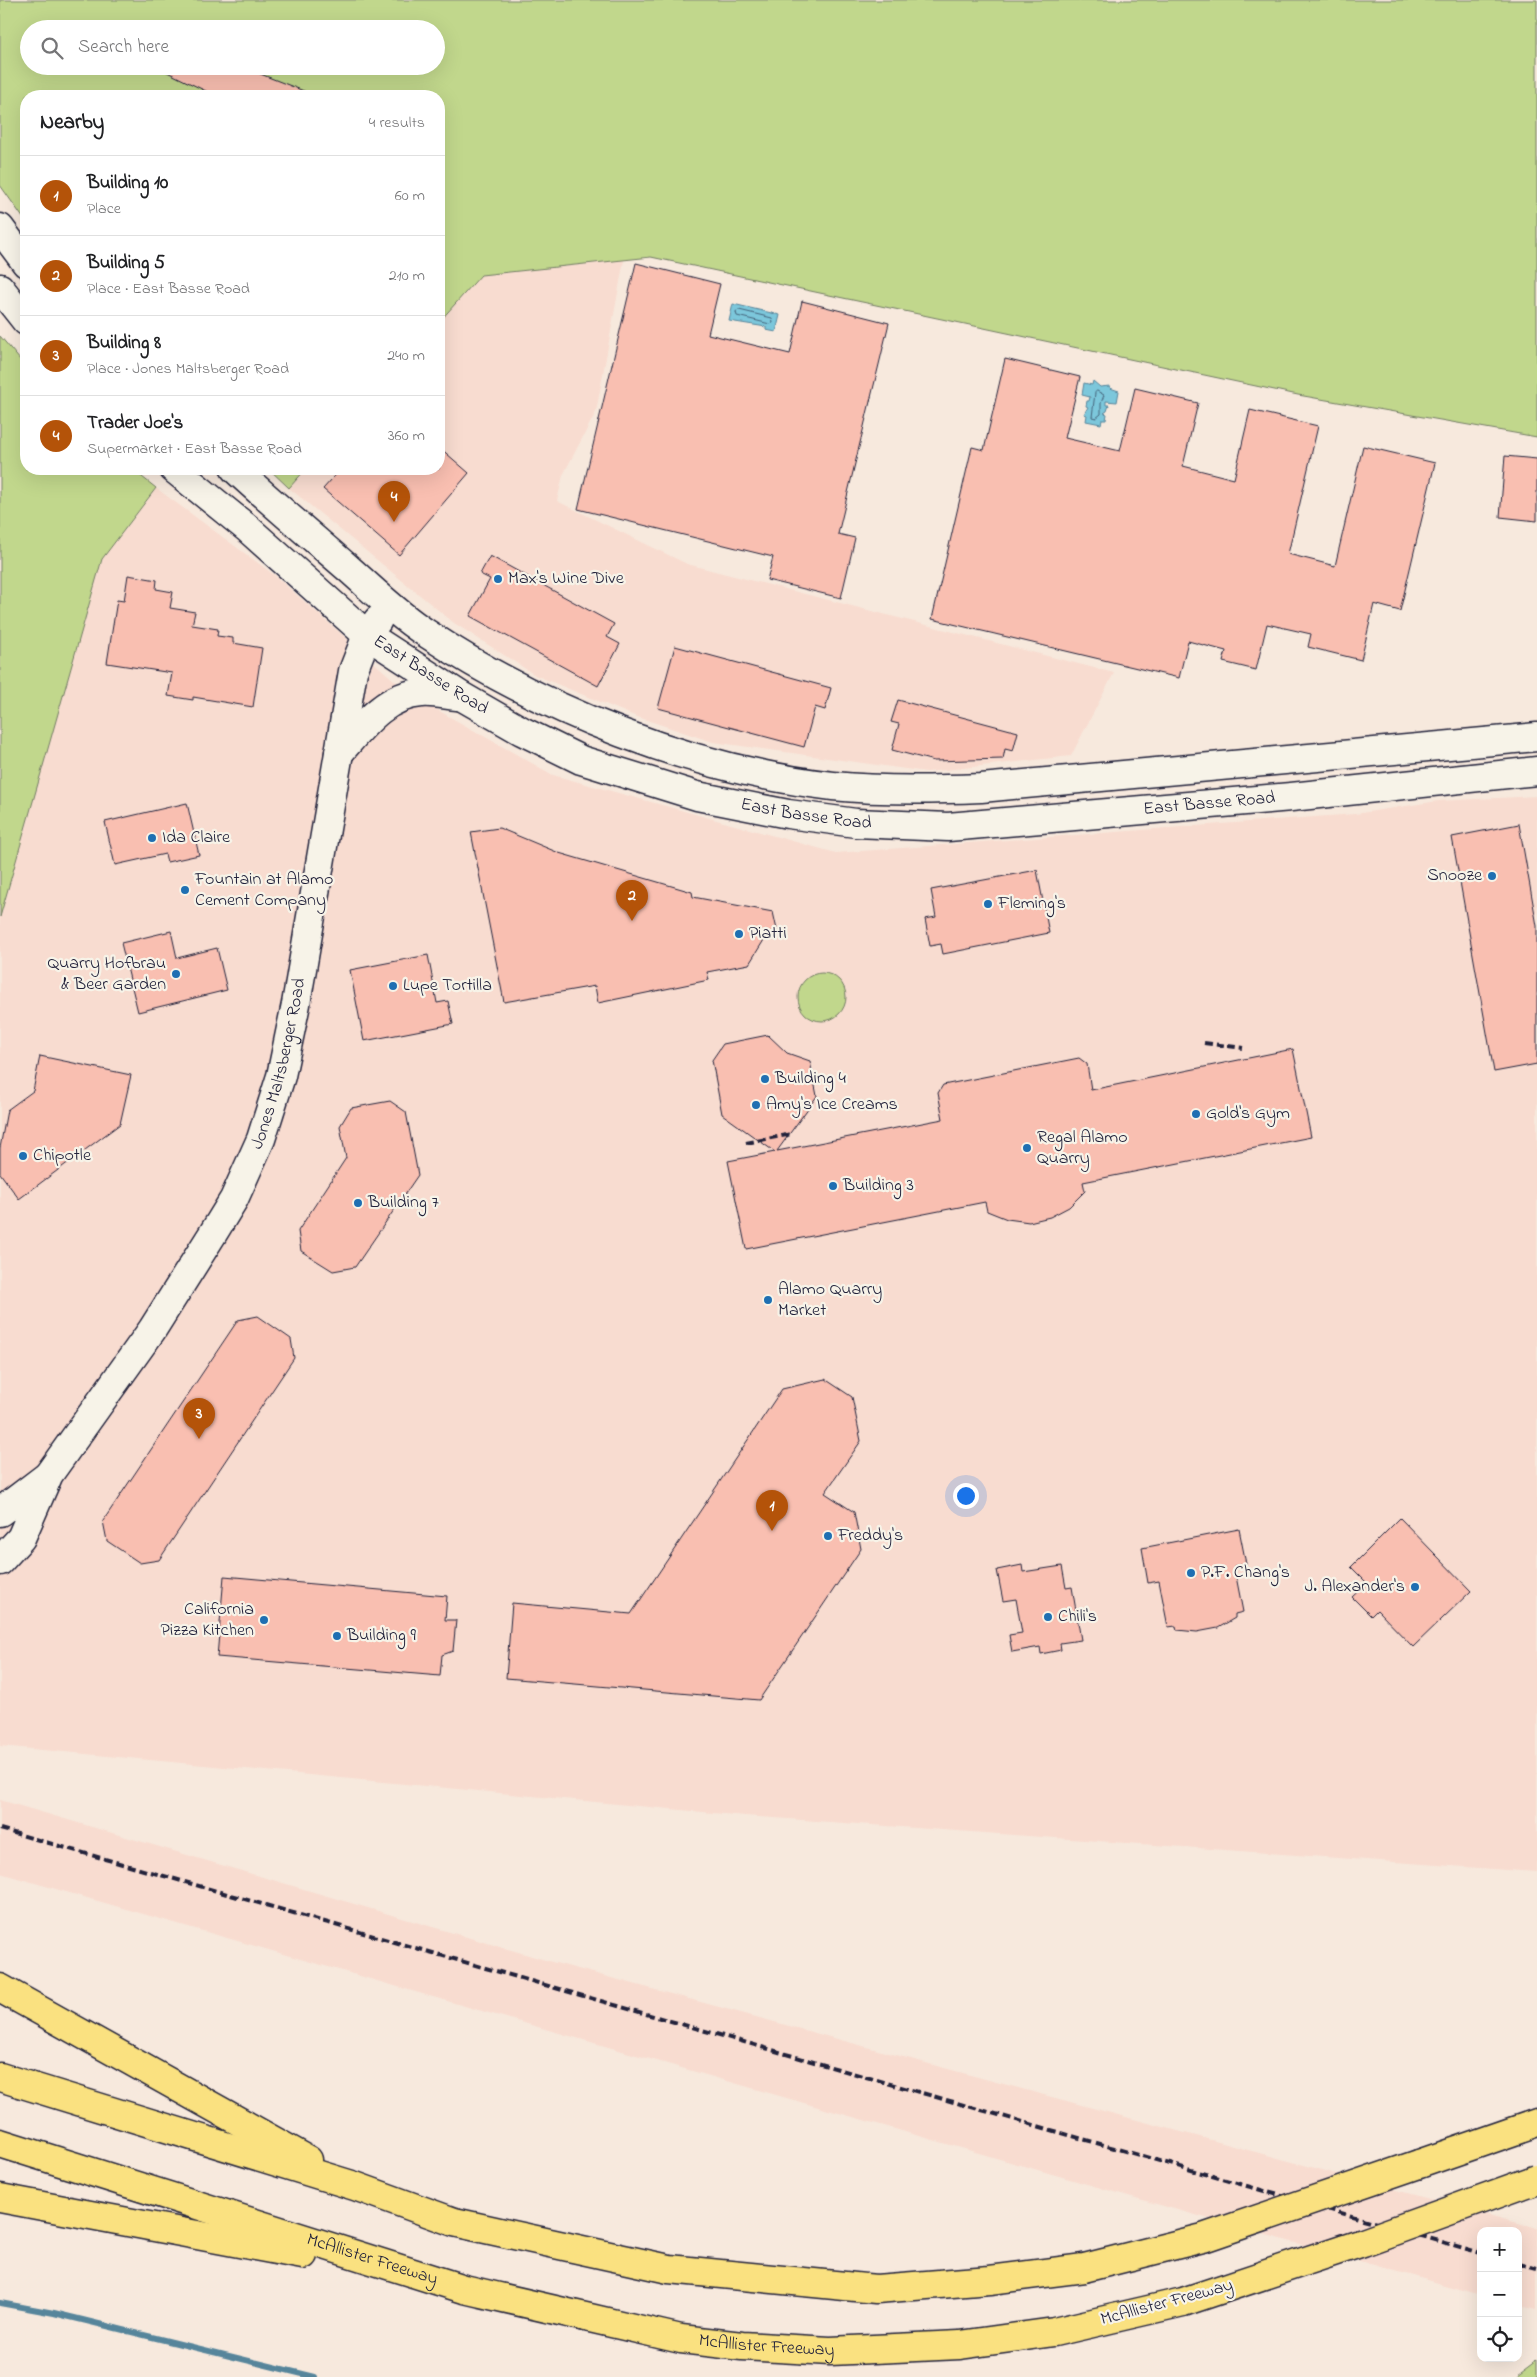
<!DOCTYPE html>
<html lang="en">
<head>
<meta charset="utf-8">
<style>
	:root { --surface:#fff; --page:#f2f2f2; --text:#202124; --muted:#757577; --line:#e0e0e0; --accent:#b45309 }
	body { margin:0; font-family:"Indie Flower",sans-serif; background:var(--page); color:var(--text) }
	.controls { position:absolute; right:15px; bottom:15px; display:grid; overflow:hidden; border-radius:10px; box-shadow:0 5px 20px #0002 }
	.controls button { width:45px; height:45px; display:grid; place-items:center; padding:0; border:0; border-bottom:1px solid var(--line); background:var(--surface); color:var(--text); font:25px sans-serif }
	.you { position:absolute; left:965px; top:1495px; width:18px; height:18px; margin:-12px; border:4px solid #fff; border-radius:50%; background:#1a73e8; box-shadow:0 0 0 8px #1a73e833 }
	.badge { display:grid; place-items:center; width:32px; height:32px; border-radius:50%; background:var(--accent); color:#fff; font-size:16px; font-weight:700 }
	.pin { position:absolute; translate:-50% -41px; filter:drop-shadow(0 1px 2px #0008) }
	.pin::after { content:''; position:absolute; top:26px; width:18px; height:15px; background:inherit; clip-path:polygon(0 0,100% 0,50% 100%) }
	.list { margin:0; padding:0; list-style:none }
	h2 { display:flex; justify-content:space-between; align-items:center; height:65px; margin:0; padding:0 20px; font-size:21px }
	h2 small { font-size:16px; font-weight:400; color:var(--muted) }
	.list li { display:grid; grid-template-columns:32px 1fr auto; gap:15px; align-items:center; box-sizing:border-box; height:80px; padding:0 20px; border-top:1px solid var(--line) }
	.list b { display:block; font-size:19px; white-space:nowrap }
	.list p { margin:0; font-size:16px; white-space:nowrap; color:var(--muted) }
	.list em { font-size:16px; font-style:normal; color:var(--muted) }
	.icon { flex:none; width:28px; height:28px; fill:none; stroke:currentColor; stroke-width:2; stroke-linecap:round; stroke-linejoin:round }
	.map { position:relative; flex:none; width:1537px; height:2377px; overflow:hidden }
	.search { position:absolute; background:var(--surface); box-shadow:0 5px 20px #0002; left:20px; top:20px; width:425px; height:55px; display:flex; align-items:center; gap:12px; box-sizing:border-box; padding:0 18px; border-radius:28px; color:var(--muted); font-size:19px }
	.panel { position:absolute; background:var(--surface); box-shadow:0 5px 20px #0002; left:20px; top:90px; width:425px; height:385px; border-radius:20px }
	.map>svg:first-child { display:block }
	.built { fill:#f8dcd0 }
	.green { fill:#c1d78c; stroke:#727c64; fill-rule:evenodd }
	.water { fill:#7bc7db; stroke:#57859b }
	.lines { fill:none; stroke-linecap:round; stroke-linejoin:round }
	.shore { stroke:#46647b; stroke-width:1 }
	.stream { stroke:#57859b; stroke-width:6 }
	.building { fill:#f9bfb1; stroke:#22223b }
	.secondary-casing { stroke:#22223b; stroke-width:31 }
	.highway-casing { stroke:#22223b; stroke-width:31 }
	.secondary { stroke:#f7f3e8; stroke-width:28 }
	.highway { stroke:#fae180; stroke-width:28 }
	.rail { stroke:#22223b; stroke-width:4; stroke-dasharray:8 4; stroke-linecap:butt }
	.highway-bridge-casing { stroke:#22223b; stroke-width:31; stroke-linecap:butt }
	.highway-bridge { stroke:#fae180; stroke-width:28 }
	.poi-dot { fill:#1f6fb2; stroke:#f7f3e8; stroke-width:2 }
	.labels { text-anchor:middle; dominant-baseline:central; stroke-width:4.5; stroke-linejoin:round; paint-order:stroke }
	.poi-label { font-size:18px; fill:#22223b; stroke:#f7f3e8; text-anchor:start }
	.street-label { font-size:18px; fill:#22223b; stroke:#f7f3e8 }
</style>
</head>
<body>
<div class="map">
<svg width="1537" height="2377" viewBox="0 0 1537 2377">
	<rect width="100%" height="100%" fill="#f7e9dd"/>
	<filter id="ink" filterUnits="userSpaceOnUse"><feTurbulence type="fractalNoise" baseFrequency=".02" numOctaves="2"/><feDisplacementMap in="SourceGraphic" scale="10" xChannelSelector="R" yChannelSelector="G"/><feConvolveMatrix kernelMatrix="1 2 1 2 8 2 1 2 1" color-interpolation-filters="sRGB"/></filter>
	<g filter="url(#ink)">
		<g class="built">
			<path d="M 624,260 L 596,412 L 563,475 L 557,501 L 687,564 L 1114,673 L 1071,756 L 927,772 L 713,742 L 632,715 L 535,675 L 454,623 L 289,488 L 306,469 L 439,469 L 439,322 L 481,275 Z"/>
			<path d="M 156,488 L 273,574 L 411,695 L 553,775 L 836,853 L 1355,814 L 1438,801 L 1537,796 L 1537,1872 L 745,1816 L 0,1746 L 0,785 L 22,663 Z"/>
			<path d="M 0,1800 L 552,1962 L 1537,2228 L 1537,2310 L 1518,2305 L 1518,2231 L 1481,2231 L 1481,2295 L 1174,2209 L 0,1873 Z"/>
		</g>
		<g class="green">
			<path d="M 0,0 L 1537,0 L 1537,437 L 1298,395 L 651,257 L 481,275 L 439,322 L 439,96 L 26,96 L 26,222 L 0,185 ZM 29,29 L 436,29 L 436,66 L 29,66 Z"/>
			<path d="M 0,336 L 26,367 L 26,469 L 132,469 L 156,488 L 102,559 L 0,917 Z"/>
			<path d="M 269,469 L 306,469 L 289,488 Z"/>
			<circle cx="822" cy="997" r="24"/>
			<path d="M 1537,2360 L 1537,2377 L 1515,2377 L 1517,2375 Z"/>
		</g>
		<g class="water">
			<path d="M 733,304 L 780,315 L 776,332 L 766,330 L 766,327 L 729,321 Z"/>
			<path d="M 1093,381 L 1100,387 L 1110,386 L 1110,388 L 1119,391 L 1117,402 L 1106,401 L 1106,405 L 1109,405 L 1107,411 L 1104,413 L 1107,414 L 1106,420 L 1102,420 L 1101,424 L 1086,421 L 1087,415 L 1084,414 L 1088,407 L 1086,406 L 1087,401 L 1089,401 L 1090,397 L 1082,395 L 1084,383 L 1092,385 Z"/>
		</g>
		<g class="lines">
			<g class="shore">
				<path d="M 739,310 L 772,318 L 773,323 L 770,324 L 737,316 L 736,312 Z"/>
				<path d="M 1097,391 L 1104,395 L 1101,403 L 1101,414 L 1096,418 L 1092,417 L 1095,393 Z"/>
			</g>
			<path class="stream" d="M 0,2303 L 54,2313 L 315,2377"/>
		</g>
		<g class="building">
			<path d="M 155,66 L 240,66 L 314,95 L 216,96 Z"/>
			<path d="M 636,263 L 720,284 L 708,334 L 790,354 L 802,301 L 889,323 L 838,534 L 855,538 L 841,598 L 767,580 L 773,557 L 578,509 Z"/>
			<path d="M 1005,359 L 1080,377 L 1065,438 L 1120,451 L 1135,388 L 1198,403 L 1183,466 L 1234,479 L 1250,410 L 1318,426 L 1288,554 L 1335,566 L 1363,446 L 1435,463 L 1400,611 L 1374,604 L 1361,660 L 1308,647 L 1311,634 L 1267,624 L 1256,670 L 1223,662 L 1226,651 L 1188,641 L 1179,678 L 932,619 L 972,447 L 984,450 Z"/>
			<path d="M 439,447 L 469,473 L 399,555 L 323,489 L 341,469 L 439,469 Z"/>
			<path d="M 1505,456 L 1537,459 L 1537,521 L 1500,517 Z"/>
			<path d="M 490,556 L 614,624 L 607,637 L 620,644 L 598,686 L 470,616 L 490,579 L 480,574 Z"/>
			<path d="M 128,575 L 157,580 L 156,589 L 173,592 L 170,608 L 195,612 L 192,625 L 218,629 L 217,636 L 233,638 L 233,643 L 262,648 L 253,707 L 193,697 L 193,700 L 168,696 L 172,673 L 107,663 L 117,600 L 124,601 Z"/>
			<path d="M 675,646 L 831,688 L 825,710 L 815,707 L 804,747 L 658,708 Z"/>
			<path d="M 898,700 L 1018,732 L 1013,751 L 1005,749 L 1003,759 L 934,761 L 892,750 L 899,724 L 891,722 Z"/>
			<path d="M 187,803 L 199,855 L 167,862 L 165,854 L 115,865 L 105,822 Z"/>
			<path d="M 1519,824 L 1537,926 L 1537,1064 L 1494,1072 L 1452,837 Z"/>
			<path d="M 499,828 L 559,853 L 692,892 L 693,897 L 773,912 L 777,930 L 764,940 L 749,964 L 707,972 L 709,980 L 598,1003 L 595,986 L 504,1002 L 471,832 Z"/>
			<path d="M 1037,870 L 1049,933 L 943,954 L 941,944 L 930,946 L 925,919 L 936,917 L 931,890 Z"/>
			<path d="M 171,931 L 177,958 L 217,948 L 227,990 L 138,1012 L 121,943 Z"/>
			<path d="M 428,955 L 437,1003 L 448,1001 L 453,1024 L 364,1041 L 350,970 Z"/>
			<path d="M 768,1035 L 787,1053 L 810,1061 L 817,1096 L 777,1151 L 943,1119 L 938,1093 L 943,1085 L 1079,1058 L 1087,1064 L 1091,1090 L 1293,1049 L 1311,1137 L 1083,1182 L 1085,1191 L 1069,1207 L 1050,1217 L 1029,1222 L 1007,1219 L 987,1211 L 985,1202 L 746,1249 L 728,1161 L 775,1152 L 722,1114 L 712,1060 L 723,1044 Z"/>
			<path d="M 40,1056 L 131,1075 L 120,1124 L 19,1199 L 0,1173 L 0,1148 L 7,1110 L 33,1091 Z"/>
			<path d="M 390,1101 L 406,1112 L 418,1175 L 355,1267 L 333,1271 L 301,1251 L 298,1231 L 346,1158 L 340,1126 L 351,1108 Z"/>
			<path d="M 258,1316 L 291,1339 L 294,1358 L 159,1560 L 140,1563 L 107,1541 L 103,1521 L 238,1320 Z"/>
			<path d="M 825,1379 L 852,1397 L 861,1441 L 825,1493 L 854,1512 L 861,1549 L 759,1700 L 506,1678 L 512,1603 L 631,1614 L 782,1389 Z"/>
			<path d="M 1400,1518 L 1471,1591 L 1413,1647 L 1377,1610 L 1371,1616 L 1352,1597 L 1367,1583 L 1351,1567 Z"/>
			<path d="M 1239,1529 L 1246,1564 L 1234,1566 L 1243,1612 L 1235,1614 L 1235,1618 L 1218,1628 L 1197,1632 L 1177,1630 L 1176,1626 L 1168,1627 L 1159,1581 L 1148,1583 L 1142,1548 Z"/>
			<path d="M 1022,1565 L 1023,1572 L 1062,1566 L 1066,1588 L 1072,1587 L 1081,1640 L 1060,1643 L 1061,1650 L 1041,1654 L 1040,1647 L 1012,1652 L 1009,1635 L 1022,1633 L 1016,1599 L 1003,1601 L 997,1570 Z"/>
			<path d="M 224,1576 L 447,1596 L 445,1620 L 456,1620 L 453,1651 L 442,1655 L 440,1676 L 217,1657 Z"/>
		</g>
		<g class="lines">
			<g class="secondary-casing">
				<g id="secondary">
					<path d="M 0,228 L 26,263"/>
					<path d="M 0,288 L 26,321"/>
					<path id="s1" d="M 174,469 L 247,528 L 367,635 L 461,696 L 522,731 L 581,760 L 697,796 L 788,814 L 856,823 L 948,827 L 1291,797 L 1537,771"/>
					<path d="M 235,469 C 272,503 311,536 349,569 C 374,591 398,615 426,633 C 544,711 693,770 833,786 C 882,791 932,790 981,788 L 1537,737"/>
					<path d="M 339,753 C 362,727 385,695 422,693 C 433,692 446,695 457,696"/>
					<path d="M 0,1512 L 46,1477"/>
					<path id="s2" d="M 0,1561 L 21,1538 L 49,1474 L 152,1330 L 212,1235 L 234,1199 L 261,1139 L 281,1076 L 296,1004 L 353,671 L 367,635 L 378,620"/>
				</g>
			</g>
			<g class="highway-casing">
				<g id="highway">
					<path d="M 0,1988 L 308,2160"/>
					<path d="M 0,2077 L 355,2186 L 454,2222 L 669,2269 L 876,2289 L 990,2280 L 1084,2268"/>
					<path id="s3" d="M 0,2143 L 464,2289 L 681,2339 L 742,2346 L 830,2351 L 960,2345 L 1054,2332 L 1183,2302"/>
					<path d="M 1419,2164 L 1537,2123"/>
					<path d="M 0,2198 L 303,2255"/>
				</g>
			</g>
			<use href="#secondary" class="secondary"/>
			<use href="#highway" class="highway"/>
			<g class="rail">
				<path d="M 1204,1043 L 1243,1048"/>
				<path d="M 746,1143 L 792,1134"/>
				<path d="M 0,1829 L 1481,2253"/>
				<path d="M 1518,2263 L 1537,2268"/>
			</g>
			<g class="highway-bridge-casing">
				<g id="highway-bridge">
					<path d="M 1084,2268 L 1203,2238 L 1419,2164"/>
					<path d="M 1183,2302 L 1363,2242 L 1537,2179"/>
				</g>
			</g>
			<use href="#highway-bridge" class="highway-bridge"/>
		</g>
	</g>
	<g class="poi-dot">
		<circle cx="498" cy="579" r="5"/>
		<circle cx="152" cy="838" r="5"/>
		<circle cx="1492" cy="876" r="5"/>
		<circle cx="185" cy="890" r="5"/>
		<circle cx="988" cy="904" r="5"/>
		<circle cx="739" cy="934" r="5"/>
		<circle cx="176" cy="974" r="5"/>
		<circle cx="393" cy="986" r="5"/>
		<circle cx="765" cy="1079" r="5"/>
		<circle cx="756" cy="1105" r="5"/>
		<circle cx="1196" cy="1114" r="5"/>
		<circle cx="1027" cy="1148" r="5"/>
		<circle cx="23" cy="1156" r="5"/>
		<circle cx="833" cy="1186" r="5"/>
		<circle cx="358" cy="1203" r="5"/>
		<circle cx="768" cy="1300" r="5"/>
		<circle cx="828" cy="1536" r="5"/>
		<circle cx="1191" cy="1573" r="5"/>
		<circle cx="1415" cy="1587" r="5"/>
		<circle cx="1048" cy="1617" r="5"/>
		<circle cx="264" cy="1620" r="5"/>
		<circle cx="337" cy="1636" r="5"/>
	</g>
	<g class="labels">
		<g class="poi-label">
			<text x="508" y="579">Max's Wine Dive</text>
			<text x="162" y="838">Ida Claire</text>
			<text x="1482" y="876" text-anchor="end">Snooze</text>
			<text x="195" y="880">Fountain at Alamo<tspan x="195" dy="21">Cement Company</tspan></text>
			<text x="998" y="904">Fleming's</text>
			<text x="749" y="934">Piatti</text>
			<text x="166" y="964" text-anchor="end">Quarry Hofbrau<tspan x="166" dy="21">&amp; Beer Garden</tspan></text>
			<text x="403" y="986">Lupe Tortilla</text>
			<text x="775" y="1079">Building 4</text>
			<text x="766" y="1105">Amy's Ice Creams</text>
			<text x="1206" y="1114">Gold's Gym</text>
			<text x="1037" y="1138">Regal Alamo<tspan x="1037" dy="21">Quarry</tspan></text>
			<text x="33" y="1156">Chipotle</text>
			<text x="843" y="1186">Building 3</text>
			<text x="368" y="1203">Building 7</text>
			<text x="778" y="1290">Alamo Quarry<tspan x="778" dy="21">Market</tspan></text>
			<text x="838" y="1536">Freddy's</text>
			<text x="1201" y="1573">P.F. Chang's</text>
			<text x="1405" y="1587" text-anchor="end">J. Alexander's</text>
			<text x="254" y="1610" text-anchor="end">California<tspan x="254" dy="21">Pizza Kitchen</tspan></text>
			<text x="1058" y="1617">Chili's</text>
			<text x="347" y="1636">Building 9</text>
		</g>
		<g class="street-label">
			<text stroke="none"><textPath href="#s1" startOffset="330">East Basse Road</textPath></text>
			<text stroke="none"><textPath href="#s1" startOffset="1140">East Basse Road</textPath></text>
			<text stroke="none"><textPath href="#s1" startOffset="735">East Basse Road</textPath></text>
			<text stroke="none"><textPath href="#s2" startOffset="576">Jones Maltsberger Road</textPath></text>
			<text stroke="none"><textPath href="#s3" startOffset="390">McAllister Freeway</textPath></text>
			<text transform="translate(1167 2303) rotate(-15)">McAllister Freeway</text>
			<text stroke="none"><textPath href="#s3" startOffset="795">McAllister Freeway</textPath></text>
		</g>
	</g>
</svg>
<div class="controls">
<button>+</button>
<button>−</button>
<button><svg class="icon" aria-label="locate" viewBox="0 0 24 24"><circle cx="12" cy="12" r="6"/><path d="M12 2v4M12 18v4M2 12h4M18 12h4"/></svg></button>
</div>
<div class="you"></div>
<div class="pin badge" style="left:772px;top:1531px">1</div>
<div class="pin badge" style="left:632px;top:921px">2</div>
<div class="pin badge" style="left:199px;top:1439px">3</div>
<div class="pin badge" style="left:394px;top:522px">4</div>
<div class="search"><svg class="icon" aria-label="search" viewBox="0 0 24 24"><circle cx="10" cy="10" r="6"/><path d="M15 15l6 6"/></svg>Search here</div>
<section class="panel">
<h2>Nearby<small>4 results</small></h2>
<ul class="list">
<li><span class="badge">1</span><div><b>Building 10</b><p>Place</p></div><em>60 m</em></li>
<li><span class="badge">2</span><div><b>Building 5</b><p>Place · East Basse Road</p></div><em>210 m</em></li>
<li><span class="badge">3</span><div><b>Building 8</b><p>Place · Jones Maltsberger Road</p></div><em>240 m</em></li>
<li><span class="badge">4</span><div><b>Trader Joe's</b><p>Supermarket · East Basse Road</p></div><em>360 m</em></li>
</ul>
</section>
</div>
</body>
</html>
